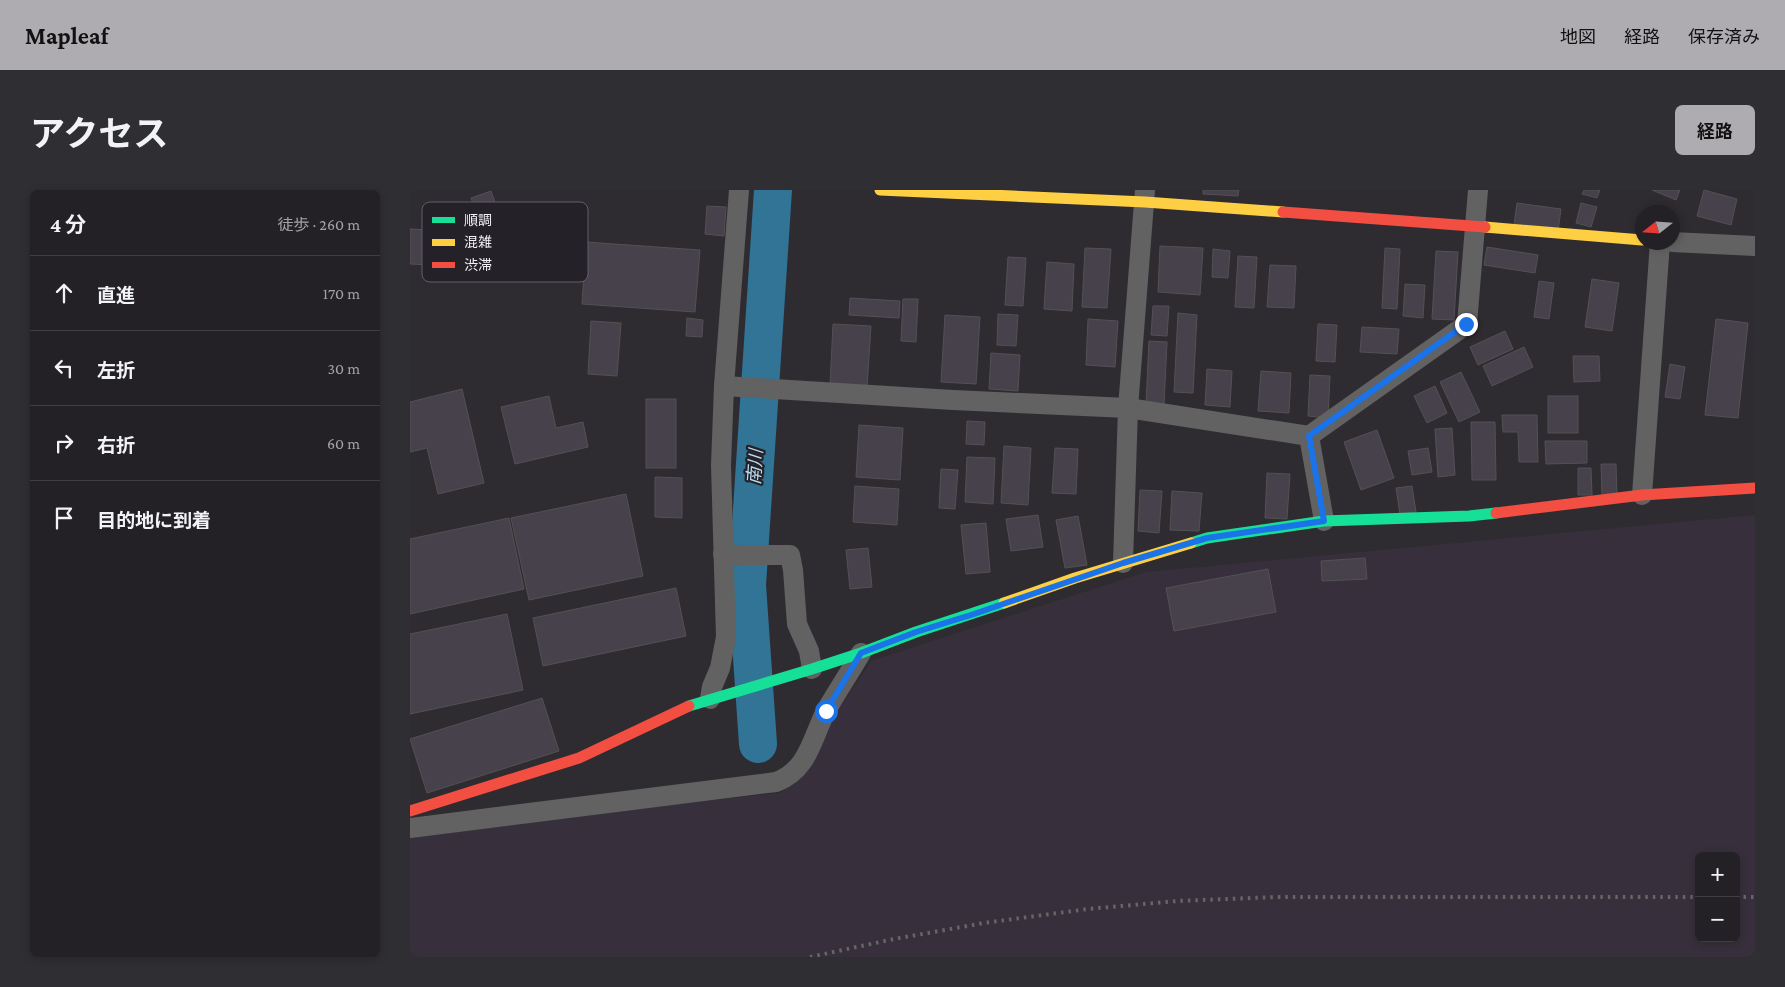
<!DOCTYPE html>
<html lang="ja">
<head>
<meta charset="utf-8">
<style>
	:root { --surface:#232125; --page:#2f2e32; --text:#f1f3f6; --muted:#a3a3a7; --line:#403e42; --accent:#afacb1 }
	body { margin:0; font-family:"Crimson Pro","Noto Sans JP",serif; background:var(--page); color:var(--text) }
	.controls { position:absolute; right:15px; bottom:15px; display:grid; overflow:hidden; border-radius:8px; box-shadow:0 2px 8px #0003 }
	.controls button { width:45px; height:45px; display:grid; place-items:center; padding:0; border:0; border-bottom:1px solid var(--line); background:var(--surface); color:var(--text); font:25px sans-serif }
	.compass { position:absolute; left:1225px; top:15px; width:45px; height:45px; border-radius:50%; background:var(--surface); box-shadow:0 2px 8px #0003; rotate:253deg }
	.stop { position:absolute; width:15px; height:15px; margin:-11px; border:4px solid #1a73e8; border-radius:50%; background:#fff }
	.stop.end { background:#1a73e8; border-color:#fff; box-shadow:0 1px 5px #0008 }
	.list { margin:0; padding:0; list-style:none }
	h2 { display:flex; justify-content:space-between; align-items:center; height:65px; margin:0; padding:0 20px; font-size:21px }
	h2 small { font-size:16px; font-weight:400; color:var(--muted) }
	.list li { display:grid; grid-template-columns:32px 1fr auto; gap:15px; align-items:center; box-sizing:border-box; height:75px; padding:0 20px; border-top:1px solid var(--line) }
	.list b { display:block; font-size:19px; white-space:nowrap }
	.list em { font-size:16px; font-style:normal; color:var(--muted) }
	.icon { flex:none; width:28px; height:28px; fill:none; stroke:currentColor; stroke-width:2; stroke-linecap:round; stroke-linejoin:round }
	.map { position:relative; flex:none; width:1345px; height:767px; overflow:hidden; border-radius:8px }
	header { display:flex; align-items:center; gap:30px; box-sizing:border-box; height:70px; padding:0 25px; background:var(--accent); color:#111 }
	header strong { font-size:24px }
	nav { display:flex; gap:28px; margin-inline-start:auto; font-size:18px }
	.intro { display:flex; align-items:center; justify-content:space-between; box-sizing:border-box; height:120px; padding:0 30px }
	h1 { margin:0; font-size:35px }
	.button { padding:12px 22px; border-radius:8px; background:var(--accent); color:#111; font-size:18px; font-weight:700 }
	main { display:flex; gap:30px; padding:0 30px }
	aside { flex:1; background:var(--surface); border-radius:8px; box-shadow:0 2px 8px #0003 }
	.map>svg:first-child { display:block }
	.built { fill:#37303c; fill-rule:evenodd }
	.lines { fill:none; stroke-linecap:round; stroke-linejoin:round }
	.river { stroke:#317496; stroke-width:38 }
	.building { fill:#47414c; stroke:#535154 }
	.street { stroke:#616261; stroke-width:20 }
	.fast { stroke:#16e098; stroke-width:11 }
	.slow { stroke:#ffcf43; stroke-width:11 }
	.jam { stroke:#f24e42; stroke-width:11 }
	.rail { stroke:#666567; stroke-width:4; stroke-dasharray:2.5 5; stroke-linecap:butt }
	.route { stroke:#1a73e8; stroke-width:6 }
	.labels { text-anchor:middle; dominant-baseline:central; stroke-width:4.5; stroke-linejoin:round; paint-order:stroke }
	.water-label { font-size:18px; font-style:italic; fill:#b8ddf2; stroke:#252128 }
	.key { fill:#252128; stroke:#635f66; stroke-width:1 }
	.key-label { font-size:14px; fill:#f4f1f6 }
</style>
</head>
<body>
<header>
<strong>Mapleaf</strong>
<nav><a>地図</a><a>経路</a><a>保存済み</a></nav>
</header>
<div class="intro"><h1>アクセス</h1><a class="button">経路</a></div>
<main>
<aside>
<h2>4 分<small>徒歩 · 260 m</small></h2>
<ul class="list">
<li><svg class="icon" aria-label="ahead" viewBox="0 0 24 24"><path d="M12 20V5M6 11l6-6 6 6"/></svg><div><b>直進</b></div><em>170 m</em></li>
<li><svg class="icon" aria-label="left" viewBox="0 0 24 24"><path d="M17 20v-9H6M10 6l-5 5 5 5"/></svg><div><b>左折</b></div><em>30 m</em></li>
<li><svg class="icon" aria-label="right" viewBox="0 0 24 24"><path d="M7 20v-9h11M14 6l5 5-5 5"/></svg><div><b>右折</b></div><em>60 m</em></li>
<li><svg class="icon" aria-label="arrive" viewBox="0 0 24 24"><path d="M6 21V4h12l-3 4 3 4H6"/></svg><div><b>目的地に到着</b></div></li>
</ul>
</aside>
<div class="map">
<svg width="1345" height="767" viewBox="0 0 1345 767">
	<rect width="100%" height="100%" fill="#2f2c31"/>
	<path class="built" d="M 1345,325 L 1345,767 L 0,767 L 0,641 L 371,603 L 461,471 L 736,382 ZM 1289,666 L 1326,666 L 1326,748 L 1289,748 Z"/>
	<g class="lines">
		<path class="river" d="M 348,554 L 337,395 L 363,0"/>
	</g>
	<g class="building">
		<path d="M 793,0 L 829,0 L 828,6 L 793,4 Z"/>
		<path d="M 1174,0 L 1190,0 L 1187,8 L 1172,4 Z"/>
		<path d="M 1242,0 L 1270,0 L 1266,10 Z"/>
		<path d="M 1294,0 L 1327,9 L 1321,35 L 1287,26 Z"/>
		<path d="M 81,1 L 95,40 L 75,48 L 61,8 Z"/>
		<path d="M 1107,13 L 1151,19 L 1148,41 L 1104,34 Z"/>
		<path d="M 1171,13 L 1187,17 L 1181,37 L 1166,33 Z"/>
		<path d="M 297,16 L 316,17 L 314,46 L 295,44 Z"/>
		<path d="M 0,39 L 44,41 L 43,76 L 0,74 Z"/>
		<path d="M 176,52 L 290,60 L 285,122 L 172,114 Z"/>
		<path d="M 750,56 L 793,58 L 790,105 L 748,102 Z"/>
		<path d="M 1077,57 L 1128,65 L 1125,83 L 1074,75 Z"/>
		<path d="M 675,58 L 701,59 L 697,118 L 672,117 Z"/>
		<path d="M 975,58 L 990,59 L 987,119 L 972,118 Z"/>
		<path d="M 803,59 L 820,61 L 818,88 L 802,87 Z"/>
		<path d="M 1026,61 L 1048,62 L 1044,130 L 1022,129 Z"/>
		<path d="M 828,66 L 847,67 L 844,118 L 825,117 Z"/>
		<path d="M 598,67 L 616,68 L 613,116 L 595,115 Z"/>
		<path d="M 637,72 L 664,74 L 662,121 L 634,119 Z"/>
		<path d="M 860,75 L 886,76 L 884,118 L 857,117 Z"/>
		<path d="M 1182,89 L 1209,93 L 1202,141 L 1175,137 Z"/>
		<path d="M 1129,91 L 1144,93 L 1139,129 L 1124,127 Z"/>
		<path d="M 995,94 L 1015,95 L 1013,128 L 993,126 Z"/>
		<path d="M 440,108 L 490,111 L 489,128 L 439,125 Z"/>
		<path d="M 493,109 L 508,109 L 506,152 L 491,151 Z"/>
		<path d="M 743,116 L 759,116 L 757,146 L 741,145 Z"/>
		<path d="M 768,123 L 787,125 L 783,203 L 764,202 Z"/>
		<path d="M 588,124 L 608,125 L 606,156 L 587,155 Z"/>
		<path d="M 535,125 L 570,127 L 566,194 L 531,192 Z"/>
		<path d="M 277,128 L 293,130 L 292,147 L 276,146 Z"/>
		<path d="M 678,129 L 708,131 L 705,177 L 676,175 Z"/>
		<path d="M 1306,129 L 1338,133 L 1328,228 L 1295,225 Z"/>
		<path d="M 181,131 L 211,133 L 207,186 L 178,184 Z"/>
		<path d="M 423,134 L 461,136 L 457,198 L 420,196 Z"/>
		<path d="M 908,134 L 927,135 L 925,172 L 906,171 Z"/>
		<path d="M 952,137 L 989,139 L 987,164 L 950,162 Z"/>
		<path d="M 1095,141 L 1103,159 L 1068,175 L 1060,157 Z"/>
		<path d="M 739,151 L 757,152 L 754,215 L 736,214 Z"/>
		<path d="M 1114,157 L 1123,177 L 1082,196 L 1073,176 Z"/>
		<path d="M 581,163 L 610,165 L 608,201 L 579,199 Z"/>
		<path d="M 1163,166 L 1189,166 L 1190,191 L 1164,192 Z"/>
		<path d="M 1260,174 L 1275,177 L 1270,209 L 1255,207 Z"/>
		<path d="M 797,179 L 822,181 L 820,217 L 795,215 Z"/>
		<path d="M 851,181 L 881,183 L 879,223 L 848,221 Z"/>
		<path d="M 1051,182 L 1070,222 L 1049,232 L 1030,192 Z"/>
		<path d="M 900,185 L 920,186 L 918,228 L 898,226 Z"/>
		<path d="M 1025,196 L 1037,223 L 1017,233 L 1004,206 Z"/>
		<path d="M 52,199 L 74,293 L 28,304 L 17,258 L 0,262 L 0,212 Z"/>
		<path d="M 139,206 L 146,238 L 173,232 L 178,257 L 105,274 L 91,217 Z"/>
		<rect x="1138" y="206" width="30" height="37"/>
		<rect x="236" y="209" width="30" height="69"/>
		<path d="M 1092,225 L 1127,225 L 1128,272 L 1109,272 L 1108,242 L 1093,242 Z"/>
		<path d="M 557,231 L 575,232 L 574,255 L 556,254 Z"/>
		<path d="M 1061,232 L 1085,232 L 1086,290 L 1062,290 Z"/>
		<path d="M 449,235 L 493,238 L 490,290 L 446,287 Z"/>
		<path d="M 1042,238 L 1045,285 L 1028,287 L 1025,239 Z"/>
		<path d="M 967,240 L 984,288 L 951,300 L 934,252 Z"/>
		<path d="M 1135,251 L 1177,251 L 1177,273 L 1136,274 Z"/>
		<path d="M 594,256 L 621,258 L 618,315 L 591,313 Z"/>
		<path d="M 645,258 L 668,259 L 666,304 L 642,303 Z"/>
		<path d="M 1018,258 L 1022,282 L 1002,285 L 998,261 Z"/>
		<path d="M 557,267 L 585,268 L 583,314 L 555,312 Z"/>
		<path d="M 1191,274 L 1206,274 L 1207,306 L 1192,306 Z"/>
		<path d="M 1168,278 L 1181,278 L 1182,305 L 1168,305 Z"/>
		<path d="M 531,279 L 548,280 L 545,319 L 529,318 Z"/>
		<path d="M 857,283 L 880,284 L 877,329 L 855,328 Z"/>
		<path d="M 245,287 L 272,288 L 272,328 L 245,327 Z"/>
		<path d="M 445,296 L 489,299 L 487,335 L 443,332 Z"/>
		<path d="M 1002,296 L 1006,322 L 990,324 L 986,298 Z"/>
		<path d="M 730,300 L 752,301 L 749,343 L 728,341 Z"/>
		<path d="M 762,301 L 792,303 L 789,341 L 760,340 Z"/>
		<path d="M 216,304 L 233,386 L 119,410 L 101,328 Z"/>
		<path d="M 628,325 L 633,357 L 601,361 L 596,329 Z"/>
		<path d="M 668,326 L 677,375 L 655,378 L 646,330 Z"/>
		<path d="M 99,328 L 114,399 L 0,424 L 0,349 Z"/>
		<path d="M 576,333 L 580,382 L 556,384 L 551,335 Z"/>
		<path d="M 458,358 L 462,397 L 440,399 L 436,360 Z"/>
		<path d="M 955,368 L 957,389 L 912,391 L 911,371 Z"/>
		<path d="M 858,379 L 866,422 L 764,441 L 756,398 Z"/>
		<path d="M 266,398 L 276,446 L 133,476 L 123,428 Z"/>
		<path d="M 97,424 L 113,500 L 0,524 L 0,444 Z"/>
		<path d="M 132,508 L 149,561 L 17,603 L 0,549 Z"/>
	</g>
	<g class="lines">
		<g class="street">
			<path d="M 1262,52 L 1345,56"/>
			<path d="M 314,196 L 543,210 L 718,218 L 899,246"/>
			<path d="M 1232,305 L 1250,52"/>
			<path d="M 914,331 L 899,246 L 1057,134 L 1068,0"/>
			<path d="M 313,364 L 330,365 L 380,365 L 383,380 L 387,434 L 399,461 L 402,479"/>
			<path d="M 713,373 L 718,218 L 735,0"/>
			<path d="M 300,509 L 302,497 L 310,478 L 316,447 L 311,275 L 314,196 L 329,0"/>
			<path d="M 0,638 L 366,592 C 399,580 402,547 417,519 C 428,500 440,482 451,463"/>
		</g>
		<g class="fast">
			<path d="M 781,353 L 797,348 L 914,331 L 1059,326 L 1086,323"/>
			<path d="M 279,516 L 402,479 L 451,463 L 506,442 L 594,413"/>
		</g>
		<g class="slow">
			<path d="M 470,0 L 735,12 L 873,22"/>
			<path d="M 1075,37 L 1232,50"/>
			<path d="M 594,413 L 665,388 L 781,353"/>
		</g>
		<g class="jam">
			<path d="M 873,22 L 1075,37"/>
			<path d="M 1086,323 L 1232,305 L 1345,298"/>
			<path d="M 0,621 L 169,568 L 279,516"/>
		</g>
		<g class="rail">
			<path d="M 1326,707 L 1345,707"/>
			<path d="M 400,767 L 484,749 L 574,733 L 678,719 L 767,711 L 867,707 L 1289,707"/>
		</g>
	</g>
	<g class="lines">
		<path class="route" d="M 416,521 L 451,463 L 506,442 L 564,424 L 713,373 L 797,348 L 914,331 L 899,246 L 1056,134"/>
	</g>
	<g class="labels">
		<g class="water-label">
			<text transform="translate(345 277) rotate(-86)">南川</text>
		</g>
	</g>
	<rect x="12" y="12" width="166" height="80" rx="8" class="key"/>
	<rect x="22" y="27" width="23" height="6" fill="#16e098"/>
	<rect x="22" y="49" width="23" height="7" fill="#ffcf43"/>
	<rect x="22" y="72" width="23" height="6" fill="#f24e42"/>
	<g class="key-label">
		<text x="54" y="35">順調</text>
		<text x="54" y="57">混雑</text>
		<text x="54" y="80">渋滞</text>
	</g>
</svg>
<div class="controls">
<button>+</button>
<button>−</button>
</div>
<svg class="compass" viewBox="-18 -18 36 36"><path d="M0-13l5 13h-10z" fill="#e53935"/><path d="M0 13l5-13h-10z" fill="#a3a3a7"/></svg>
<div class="stop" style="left:416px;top:521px"></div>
<div class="stop end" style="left:1056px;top:134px"></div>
</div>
</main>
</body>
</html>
